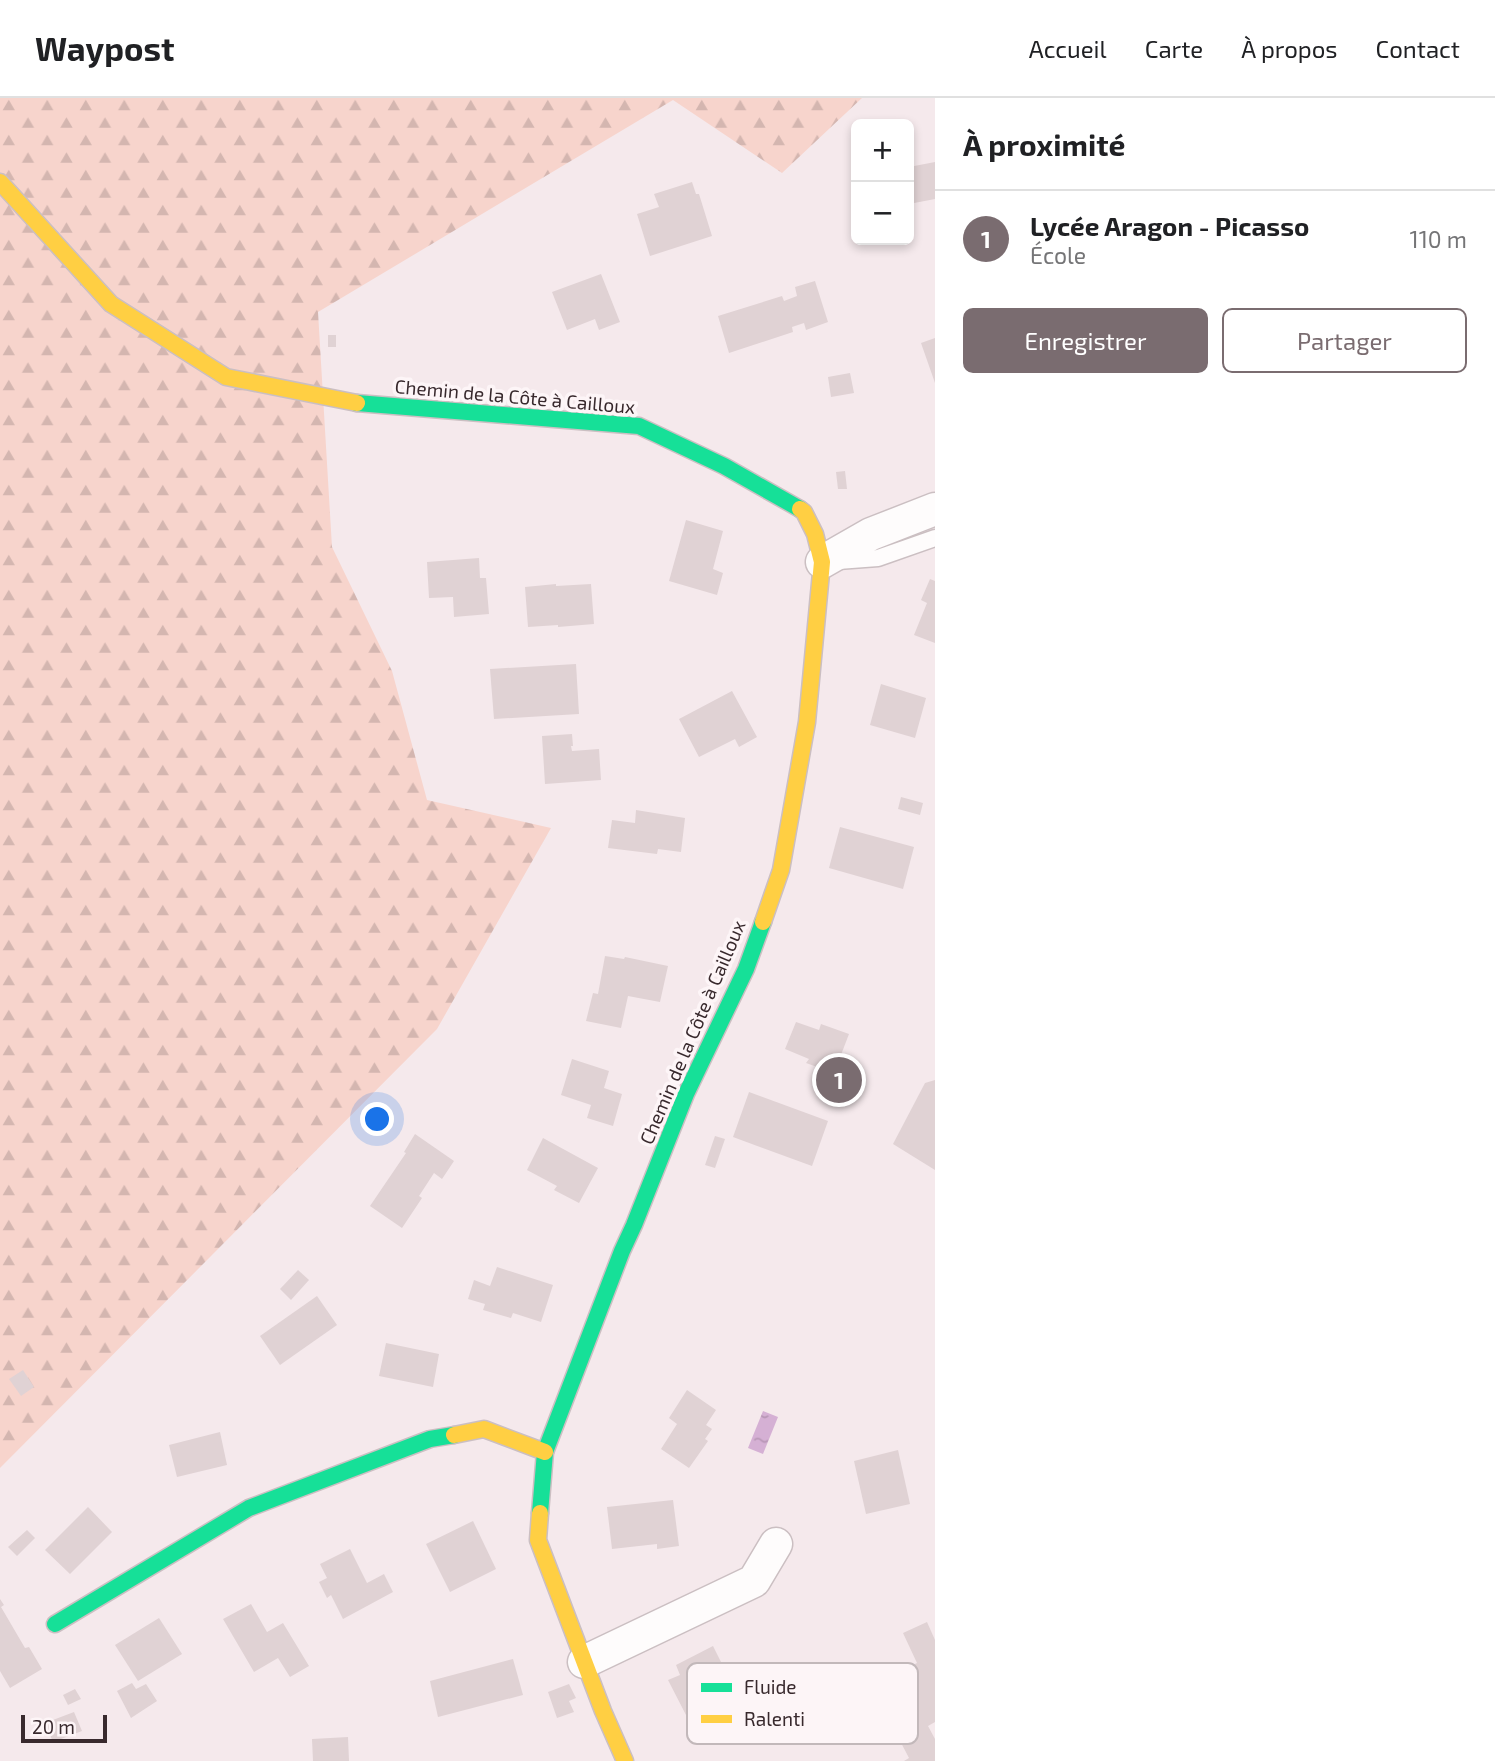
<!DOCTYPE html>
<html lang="fr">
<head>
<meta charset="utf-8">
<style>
	:root { --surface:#fff; --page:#f6f6f6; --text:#202124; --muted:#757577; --line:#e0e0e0; --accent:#7a6c70 }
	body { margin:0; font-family:"Exo 2",sans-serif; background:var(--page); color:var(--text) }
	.controls { position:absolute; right:21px; top:21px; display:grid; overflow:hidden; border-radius:10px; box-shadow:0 4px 10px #0003 }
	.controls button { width:63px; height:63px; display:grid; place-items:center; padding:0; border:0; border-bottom:2px solid var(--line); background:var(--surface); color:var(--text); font:35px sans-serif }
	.scale { position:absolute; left:21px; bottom:18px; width:86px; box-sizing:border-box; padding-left:7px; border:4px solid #38292d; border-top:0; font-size:19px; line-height:24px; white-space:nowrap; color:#38292d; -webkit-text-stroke:5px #fdf5f7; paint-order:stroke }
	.you { position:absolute; left:378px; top:1022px; width:24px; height:24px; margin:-18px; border:5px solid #fff; border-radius:50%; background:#1a73e8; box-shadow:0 0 0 10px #1a73e833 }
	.badge { display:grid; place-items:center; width:46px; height:46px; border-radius:50%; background:var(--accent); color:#fff; font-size:23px; font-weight:700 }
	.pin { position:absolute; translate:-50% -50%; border:4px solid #fff; box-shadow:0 2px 7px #0006 }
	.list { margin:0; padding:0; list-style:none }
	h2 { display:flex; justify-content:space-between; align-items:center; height:91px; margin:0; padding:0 28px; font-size:30px }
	h2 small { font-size:23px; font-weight:400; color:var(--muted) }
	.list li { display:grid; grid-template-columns:46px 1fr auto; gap:21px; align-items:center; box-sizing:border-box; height:98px; padding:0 28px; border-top:2px solid var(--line) }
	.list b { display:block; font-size:26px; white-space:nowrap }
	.list p { margin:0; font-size:23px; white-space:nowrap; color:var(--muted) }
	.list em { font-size:23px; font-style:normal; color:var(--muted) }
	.actions { display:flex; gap:14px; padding:21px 28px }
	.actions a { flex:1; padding:16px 0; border:2px solid var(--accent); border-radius:10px; text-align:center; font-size:24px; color:var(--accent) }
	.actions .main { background:var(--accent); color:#fff }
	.map { position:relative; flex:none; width:935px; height:1663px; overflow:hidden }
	header { display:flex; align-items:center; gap:42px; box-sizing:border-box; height:98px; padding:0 35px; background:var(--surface); border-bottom:2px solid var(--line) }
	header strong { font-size:33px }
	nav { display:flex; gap:38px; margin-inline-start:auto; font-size:24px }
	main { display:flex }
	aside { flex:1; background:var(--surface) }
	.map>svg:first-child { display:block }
	.forest { fill:url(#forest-firs) }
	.water { fill:url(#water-ripples) }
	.building { fill:#e0d2d4 }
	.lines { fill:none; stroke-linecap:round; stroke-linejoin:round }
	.lane-casing { stroke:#cbbfc2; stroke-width:19 }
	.street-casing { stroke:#cbbfc2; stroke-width:35 }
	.fast-casing { stroke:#cbbfc2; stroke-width:19 }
	.slow-casing { stroke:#cbbfc2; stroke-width:19 }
	.lane { stroke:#fefcfc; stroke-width:16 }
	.street { stroke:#fefcfc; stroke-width:32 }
	.fast { stroke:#16e098; stroke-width:16 }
	.slow { stroke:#ffcf43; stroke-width:16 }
	.labels { text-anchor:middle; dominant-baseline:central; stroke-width:7; stroke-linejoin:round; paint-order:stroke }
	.street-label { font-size:19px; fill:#38292d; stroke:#fdf5f7 }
	.key { fill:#fdf5f7; stroke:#c2b8ba; stroke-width:2 }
	.key-label { font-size:19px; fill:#38292d }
</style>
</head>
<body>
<header>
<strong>Waypost</strong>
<nav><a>Accueil</a><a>Carte</a><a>À propos</a><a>Contact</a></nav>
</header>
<main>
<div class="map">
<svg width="935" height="1663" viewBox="0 0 935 1663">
	<defs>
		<pattern id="forest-firs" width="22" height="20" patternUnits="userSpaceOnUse" patternTransform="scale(1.75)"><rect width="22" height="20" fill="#f7d4cc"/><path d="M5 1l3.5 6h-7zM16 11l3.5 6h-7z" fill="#d4b6b0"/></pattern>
		<pattern id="water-ripples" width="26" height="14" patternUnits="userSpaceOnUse" patternTransform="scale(1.75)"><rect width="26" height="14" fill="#d5b0d4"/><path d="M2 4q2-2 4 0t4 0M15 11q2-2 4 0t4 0" fill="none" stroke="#b897b6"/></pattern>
	</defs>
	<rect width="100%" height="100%" fill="#f5e9ec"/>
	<path class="forest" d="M 0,0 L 862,0 L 782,75 L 673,2 L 318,214 L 332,449 L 392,573 L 427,702 L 551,730 L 437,931 L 0,1370 Z"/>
	<path class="water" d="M 763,1313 L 778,1319 L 763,1356 L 748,1350 Z"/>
	<g class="building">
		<path d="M 935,64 L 935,101 L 909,106 L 909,69 Z"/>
		<path d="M 692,84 L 696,96 L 699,96 L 712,138 L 650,158 L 637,116 L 659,109 L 654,96 Z"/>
		<path d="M 601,176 L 620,224 L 599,232 L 595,221 L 567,232 L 552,194 Z"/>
		<path d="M 815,183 L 828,224 L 806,232 L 804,225 L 792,229 L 793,234 L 729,255 L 718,218 L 782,198 L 784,203 L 797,198 L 795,189 Z"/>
		<rect x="328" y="237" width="8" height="12"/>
		<path d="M 935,240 L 935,285 L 921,245 Z"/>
		<path d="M 850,275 L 854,295 L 831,299 L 828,279 Z"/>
		<path d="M 845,373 L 847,391 L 838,391 L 836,374 Z"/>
		<path d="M 686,422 L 723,433 L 713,471 L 723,475 L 717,497 L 669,483 Z"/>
		<path d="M 479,460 L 480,480 L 486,480 L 489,516 L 454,519 L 453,499 L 429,500 L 427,464 Z"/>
		<path d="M 930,481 L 935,483 L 935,545 L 914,537 L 927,505 L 921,502 Z"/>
		<path d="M 556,486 L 556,488 L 591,486 L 594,526 L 558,529 L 558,527 L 528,529 L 525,489 Z"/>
		<path d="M 576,566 L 579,616 L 494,621 L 490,571 Z"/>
		<path d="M 881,586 L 926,600 L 915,640 L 870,627 Z"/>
		<path d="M 732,593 L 757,639 L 739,649 L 735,641 L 699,659 L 679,621 Z"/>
		<path d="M 572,636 L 573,648 L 571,648 L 572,653 L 599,651 L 601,682 L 545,686 L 542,638 Z"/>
		<path d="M 901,699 L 923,705 L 920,717 L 898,711 Z"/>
		<path d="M 636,712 L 685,720 L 681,754 L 658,751 L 657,756 L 608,750 L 612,722 L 635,725 Z"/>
		<path d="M 840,729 L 914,749 L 903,791 L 829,770 Z"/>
		<path d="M 605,858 L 624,861 L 625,859 L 668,868 L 660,904 L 628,898 L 621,930 L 586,923 L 593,895 L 598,896 Z"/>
		<path d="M 796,924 L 819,932 L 821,926 L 849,936 L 834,975 L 806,965 L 809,961 L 785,951 Z"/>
		<path d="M 572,961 L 609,973 L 604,990 L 622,996 L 613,1028 L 587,1020 L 591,1007 L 561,997 Z"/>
		<path d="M 935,982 L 935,1072 L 893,1046 L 925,985 Z"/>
		<path d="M 749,994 L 828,1023 L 812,1068 L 733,1039 Z"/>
		<path d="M 415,1036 L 454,1063 L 442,1081 L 434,1075 L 419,1098 L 422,1100 L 402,1130 L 370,1108 L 406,1055 L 404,1054 Z"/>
		<path d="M 715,1038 L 725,1041 L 715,1070 L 705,1067 Z"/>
		<path d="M 543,1040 L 598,1070 L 579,1105 L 554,1092 L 557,1088 L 527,1072 Z"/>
		<path d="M 497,1169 L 553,1187 L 541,1224 L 513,1215 L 511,1220 L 483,1212 L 485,1206 L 468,1201 L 474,1182 L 490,1188 Z"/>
		<path d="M 298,1172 L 309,1182 L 291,1202 L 280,1191 Z"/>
		<path d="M 317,1198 L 337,1227 L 280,1267 L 260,1238 Z"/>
		<path d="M 386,1245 L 439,1256 L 433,1289 L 379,1278 Z"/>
		<path d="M 23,1272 L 34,1289 L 21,1298 L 9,1281 Z"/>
		<path d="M 687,1292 L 716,1312 L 706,1327 L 712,1331 L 705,1341 L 708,1343 L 689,1370 L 661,1351 L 677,1326 L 669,1320 Z"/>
		<path d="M 220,1334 L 227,1367 L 177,1379 L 169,1347 Z"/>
		<path d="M 898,1352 L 910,1406 L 866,1416 L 854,1363 Z"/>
		<path d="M 673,1402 L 679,1448 L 657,1451 L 657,1446 L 612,1451 L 607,1409 Z"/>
		<path d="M 88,1409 L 112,1434 L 70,1476 L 45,1452 Z"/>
		<path d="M 473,1423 L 496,1471 L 450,1494 L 426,1446 Z"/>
		<path d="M 27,1432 L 35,1440 L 17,1458 L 8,1449 Z"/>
		<path d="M 350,1451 L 367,1485 L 384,1476 L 393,1494 L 343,1521 L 331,1497 L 327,1500 L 319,1484 L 327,1480 L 320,1466 Z"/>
		<path d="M 0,1501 L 4,1507 L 1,1509 L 25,1550 L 29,1549 L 42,1571 L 10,1590 L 0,1573 Z"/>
		<path d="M 251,1506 L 267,1534 L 283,1525 L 309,1568 L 290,1579 L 278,1560 L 254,1574 L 223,1521 Z"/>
		<path d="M 159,1520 L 182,1556 L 138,1583 L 115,1547 Z"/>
		<path d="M 927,1524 L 935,1542 L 935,1624 L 928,1628 L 935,1641 L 935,1663 L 904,1663 L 909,1660 L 898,1639 L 889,1644 L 874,1615 L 884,1610 L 887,1602 L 917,1585 L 909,1569 L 917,1565 L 903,1535 Z"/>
		<path d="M 713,1548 L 740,1602 L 703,1621 L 698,1611 L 686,1617 L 668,1582 L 680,1577 L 676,1567 Z"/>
		<path d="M 513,1561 L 523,1597 L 438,1619 L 430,1583 Z"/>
		<path d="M 132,1585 L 136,1591 L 146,1586 L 157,1603 L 131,1620 L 117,1593 Z"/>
		<path d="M 569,1586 L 576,1600 L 569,1603 L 574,1614 L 557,1620 L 548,1594 Z"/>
		<path d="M 75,1591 L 81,1601 L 68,1607 L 63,1597 Z"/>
		<path d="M 74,1614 L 82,1633 L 53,1644 L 45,1625 Z"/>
		<path d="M 348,1639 L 349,1663 L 313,1663 L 312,1641 Z"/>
	</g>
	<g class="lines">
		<g class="lane-casing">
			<path id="lane" d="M 838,463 L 878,460 L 935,440"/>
		</g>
		<g class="street-casing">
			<g id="street">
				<path d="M 822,464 L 871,436 L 935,411"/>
				<path d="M 584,1564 L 754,1483 L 776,1446"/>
			</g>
		</g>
		<g class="fast-casing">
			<g id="fast">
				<path d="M 357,305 L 639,328 L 724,368 L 800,411"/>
				<path d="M 540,1415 L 545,1354 L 622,1153 L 634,1127 L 686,996 L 746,871 L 763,824"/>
				<path d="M 55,1526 L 249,1410 L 430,1341 L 454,1337"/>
			</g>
		</g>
		<g class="slow-casing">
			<g id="slow">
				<path d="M 0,84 L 111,206 L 226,279 L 357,305"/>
				<path d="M 763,824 L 781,772 L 807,624 L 822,464 L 815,436 L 804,414 L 800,411"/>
				<path d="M 454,1337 L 484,1331 L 545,1354"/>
				<path d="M 540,1415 L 538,1442 L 603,1613 L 625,1663"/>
			</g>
		</g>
		<use href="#lane" class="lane"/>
		<use href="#street" class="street"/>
		<use href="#fast" class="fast"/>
		<use href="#slow" class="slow"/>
	</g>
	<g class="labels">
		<g class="street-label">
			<text transform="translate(515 298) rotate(5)">Chemin de la Côte à Cailloux</text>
			<text transform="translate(692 934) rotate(-67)">Chemin de la Côte à Cailloux</text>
		</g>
	</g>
	<rect x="687" y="1565" width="231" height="81" rx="10" class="key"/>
	<rect x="701" y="1585" width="31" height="9" fill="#16e098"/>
	<rect x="701" y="1617" width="31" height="8" fill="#ffcf43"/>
	<g class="key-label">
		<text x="744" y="1596">Fluide</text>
		<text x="744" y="1628">Ralenti</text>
	</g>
</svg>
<div class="controls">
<button>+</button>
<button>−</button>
</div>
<div class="scale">20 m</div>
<div class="you"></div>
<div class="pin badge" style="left:839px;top:982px">1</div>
</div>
<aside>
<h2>À proximité<small></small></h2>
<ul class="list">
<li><span class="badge">1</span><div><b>Lycée Aragon - Picasso</b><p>École</p></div><em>110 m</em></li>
</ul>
<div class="actions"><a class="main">Enregistrer</a><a>Partager</a></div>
</aside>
</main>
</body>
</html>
